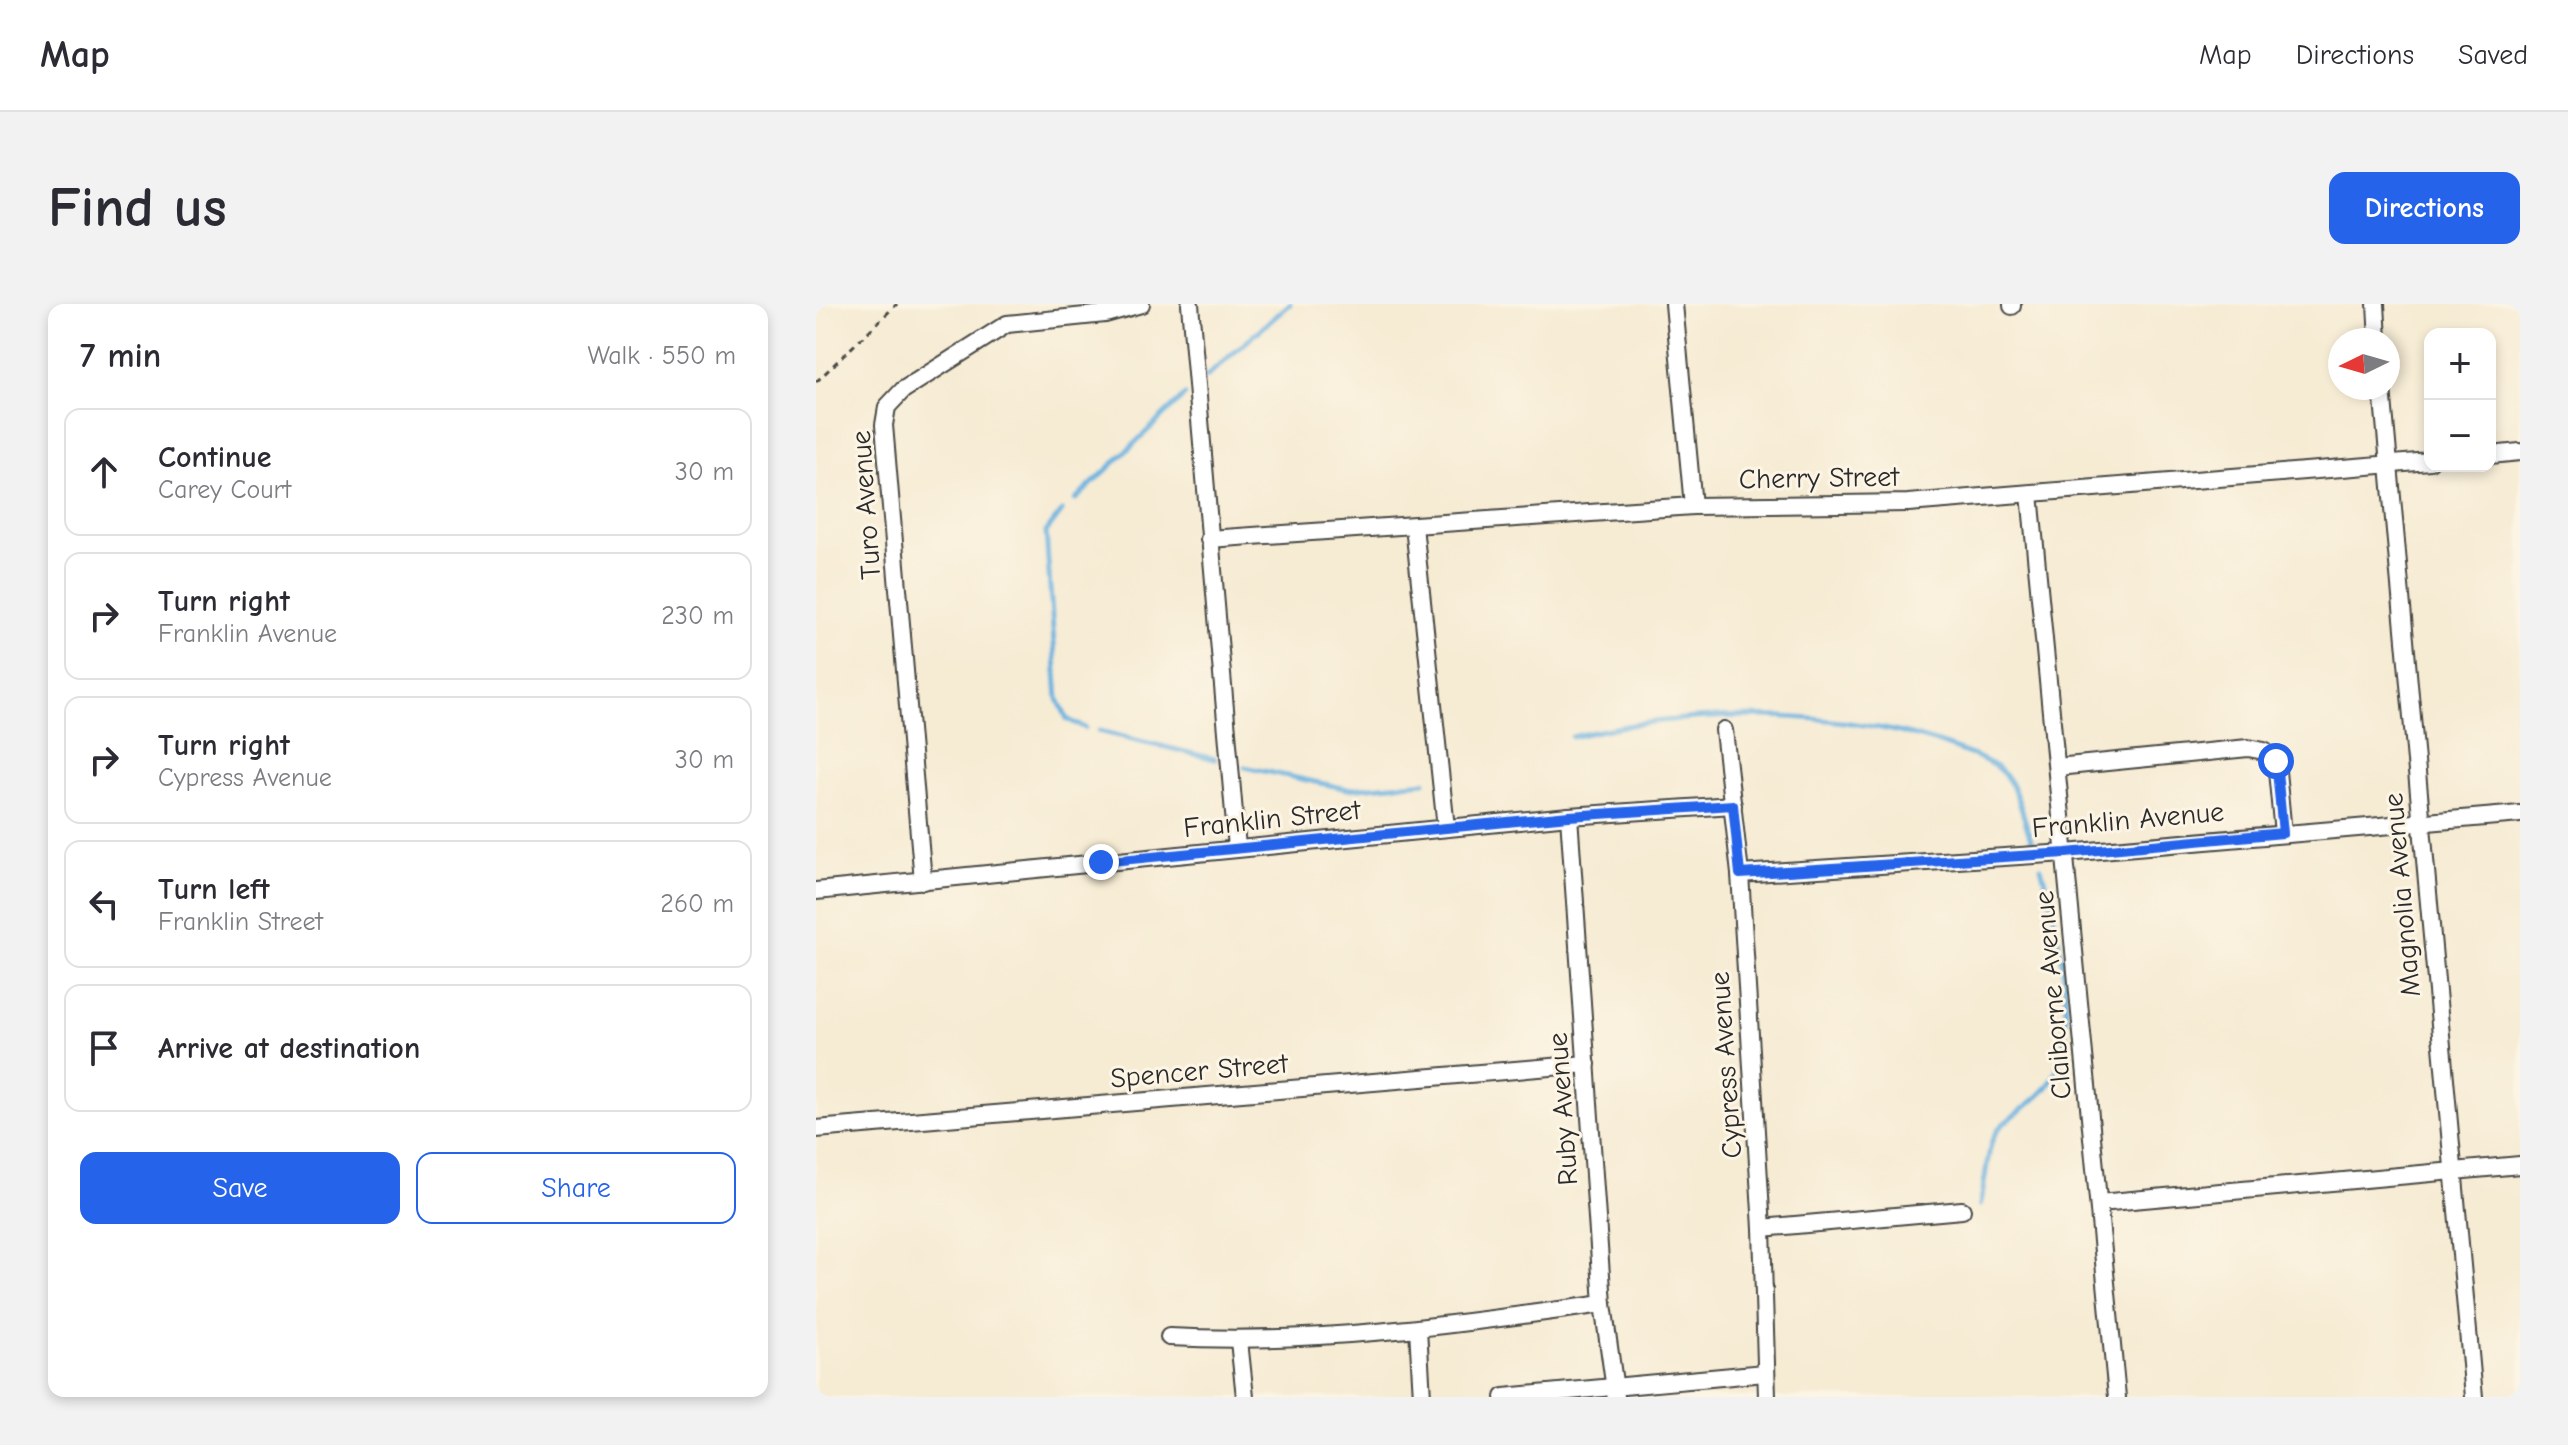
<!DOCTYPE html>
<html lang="en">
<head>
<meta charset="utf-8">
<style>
	:root { --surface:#fff; --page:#f2f2f3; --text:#2b2b33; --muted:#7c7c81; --line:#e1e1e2; --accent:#2563eb }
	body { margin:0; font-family:"Comic Neue",sans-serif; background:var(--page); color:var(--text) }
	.controls { position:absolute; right:24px; top:24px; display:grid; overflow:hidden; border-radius:16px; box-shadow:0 4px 12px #0003 }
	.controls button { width:72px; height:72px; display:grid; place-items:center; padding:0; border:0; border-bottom:2px solid var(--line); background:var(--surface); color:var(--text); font:40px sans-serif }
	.compass { position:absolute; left:1512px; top:24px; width:72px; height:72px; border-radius:50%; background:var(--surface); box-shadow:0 4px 12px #0003; rotate:265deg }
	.stop { position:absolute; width:24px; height:24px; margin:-18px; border:6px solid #2563eb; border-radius:50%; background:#fff }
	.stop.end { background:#2563eb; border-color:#fff; box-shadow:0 2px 8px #0008 }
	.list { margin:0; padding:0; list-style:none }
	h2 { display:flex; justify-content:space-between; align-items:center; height:104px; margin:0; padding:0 32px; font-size:34px }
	h2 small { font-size:26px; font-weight:400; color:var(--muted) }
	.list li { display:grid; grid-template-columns:52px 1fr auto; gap:24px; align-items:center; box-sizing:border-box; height:128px; margin:0 16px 16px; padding:0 16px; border:2px solid var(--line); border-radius:16px }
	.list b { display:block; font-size:30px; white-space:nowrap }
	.list p { margin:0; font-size:26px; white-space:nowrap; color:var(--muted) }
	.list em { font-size:26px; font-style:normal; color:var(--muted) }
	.actions { display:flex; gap:16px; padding:24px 32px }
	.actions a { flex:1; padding:18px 0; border:2px solid var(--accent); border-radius:16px; text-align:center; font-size:28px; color:var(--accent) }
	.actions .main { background:var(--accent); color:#fff }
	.icon { flex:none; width:44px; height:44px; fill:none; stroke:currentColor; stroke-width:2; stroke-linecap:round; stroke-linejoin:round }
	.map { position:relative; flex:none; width:1704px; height:1093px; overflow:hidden; border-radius:16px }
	header { display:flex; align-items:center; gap:48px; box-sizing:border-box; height:112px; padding:0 40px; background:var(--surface); border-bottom:2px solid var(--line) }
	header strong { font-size:38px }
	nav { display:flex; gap:44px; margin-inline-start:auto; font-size:28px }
	.intro { display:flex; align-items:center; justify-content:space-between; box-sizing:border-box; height:192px; padding:0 48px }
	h1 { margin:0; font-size:56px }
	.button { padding:20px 36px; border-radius:16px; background:var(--accent); color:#fff; font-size:28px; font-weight:700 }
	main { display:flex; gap:48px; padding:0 48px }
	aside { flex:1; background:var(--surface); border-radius:16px; box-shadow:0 4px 12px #0003 }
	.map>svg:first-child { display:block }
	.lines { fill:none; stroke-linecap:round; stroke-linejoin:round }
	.stream { stroke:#68b0df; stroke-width:5 }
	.minor-casing { stroke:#494844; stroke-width:20 }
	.path { stroke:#494844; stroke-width:3; stroke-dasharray:6 6; stroke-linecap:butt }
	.minor { stroke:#fff; stroke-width:16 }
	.route { stroke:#2563eb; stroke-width:10 }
	.labels { text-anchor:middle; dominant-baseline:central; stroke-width:6; stroke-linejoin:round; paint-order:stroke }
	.street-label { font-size:28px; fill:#2b2b2b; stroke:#fcf5e5 }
</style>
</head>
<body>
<header>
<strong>Map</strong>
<nav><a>Map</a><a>Directions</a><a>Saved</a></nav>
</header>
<div class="intro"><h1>Find us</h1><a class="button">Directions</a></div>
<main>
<aside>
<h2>7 min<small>Walk · 550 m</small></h2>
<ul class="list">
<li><svg class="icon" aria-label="ahead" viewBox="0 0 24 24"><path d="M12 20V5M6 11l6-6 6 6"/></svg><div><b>Continue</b><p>Carey Court</p></div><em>30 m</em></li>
<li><svg class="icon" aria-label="right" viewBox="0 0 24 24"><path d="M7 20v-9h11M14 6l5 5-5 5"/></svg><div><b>Turn right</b><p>Franklin Avenue</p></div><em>230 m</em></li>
<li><svg class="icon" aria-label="right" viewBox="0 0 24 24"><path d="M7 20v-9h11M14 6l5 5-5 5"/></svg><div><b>Turn right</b><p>Cypress Avenue</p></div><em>30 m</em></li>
<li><svg class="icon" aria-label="left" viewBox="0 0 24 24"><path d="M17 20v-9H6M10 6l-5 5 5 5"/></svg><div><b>Turn left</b><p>Franklin Street</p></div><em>260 m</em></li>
<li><svg class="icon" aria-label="arrive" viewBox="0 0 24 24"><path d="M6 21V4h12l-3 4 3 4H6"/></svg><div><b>Arrive at destination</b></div></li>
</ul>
<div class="actions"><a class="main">Save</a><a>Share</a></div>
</aside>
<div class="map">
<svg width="1704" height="1093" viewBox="0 0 1704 1093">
	<rect width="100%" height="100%" fill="#fcf5e5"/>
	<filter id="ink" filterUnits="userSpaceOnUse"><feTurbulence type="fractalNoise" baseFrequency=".0125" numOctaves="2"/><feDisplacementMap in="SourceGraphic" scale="16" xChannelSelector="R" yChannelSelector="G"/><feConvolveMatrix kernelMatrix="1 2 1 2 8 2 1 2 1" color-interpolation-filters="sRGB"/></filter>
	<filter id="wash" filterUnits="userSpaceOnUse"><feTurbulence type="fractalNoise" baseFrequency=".006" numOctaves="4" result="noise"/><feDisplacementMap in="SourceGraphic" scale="32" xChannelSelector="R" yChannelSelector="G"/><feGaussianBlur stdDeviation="1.8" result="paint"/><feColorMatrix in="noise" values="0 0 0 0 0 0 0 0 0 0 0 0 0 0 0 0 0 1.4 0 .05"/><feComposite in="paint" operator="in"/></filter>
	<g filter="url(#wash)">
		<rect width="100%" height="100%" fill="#f6ebd3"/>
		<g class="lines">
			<g class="stream">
				<path d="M 390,73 L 474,0"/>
				<path d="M 259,196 L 369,91"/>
				<path d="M 246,207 L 230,228 L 242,395 L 251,415 L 269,424"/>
				<path d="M 283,427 L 399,455"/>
				<path d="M 756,433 C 871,404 1028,403 1140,445 C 1156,451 1176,457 1188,470 C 1203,487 1208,517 1216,538"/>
				<path d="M 429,463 L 532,485 L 609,478"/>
				<path d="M 1164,901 C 1169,882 1171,849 1177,834 C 1184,814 1223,801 1237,774 C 1265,721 1241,619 1225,563"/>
			</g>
		</g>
	</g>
	<g filter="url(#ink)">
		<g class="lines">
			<g class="minor-casing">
				<g id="minor">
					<path d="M 374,0 L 421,544"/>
					<path d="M 858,0 L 877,202"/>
					<path d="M 1196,0 L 1196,2"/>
					<path d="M 1560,0 L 1562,36"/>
					<path d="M 1566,84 L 1658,1093"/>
					<path d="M 1674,151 L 1704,148"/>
					<path d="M 1214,190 L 1301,1093"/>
					<path d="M 598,222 L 630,524"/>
					<path d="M 393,235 L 877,202 L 1092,199 L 1614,157"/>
					<path d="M 908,426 L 924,570 L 946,924 L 951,1093"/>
					<path d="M 1241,463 L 1432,444 L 1448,447 L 1460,457 L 1467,529"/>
					<path d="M 753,512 L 787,1000 L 800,1093"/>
					<path d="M 924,570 L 1250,549 L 1704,510"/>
					<path d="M 107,577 L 68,121 L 71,103 L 87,86 L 191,20 L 289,10 L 325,0"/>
					<path d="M 0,587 L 753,512 L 917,501"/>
					<path d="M 0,825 L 771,760"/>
					<path d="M 1283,899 L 1704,861"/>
					<path d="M 946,924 L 1146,906"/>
					<path d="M 602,1025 L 606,1093"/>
					<path d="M 353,1033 C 499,1041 643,1020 787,1000"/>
					<path d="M 423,1037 L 429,1093"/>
					<path d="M 688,1093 L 949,1069"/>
				</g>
			</g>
			<path class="path" d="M 0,78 L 81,0"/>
			<use href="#minor" class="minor"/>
		</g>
	</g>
	<g class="lines" filter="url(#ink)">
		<path class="route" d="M 285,558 L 753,512 L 917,501 L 924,570 L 1250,549 L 1467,529 L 1460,457"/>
	</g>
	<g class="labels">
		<g class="street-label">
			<text transform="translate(1003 174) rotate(-1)">Cherry Street</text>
			<text transform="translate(50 201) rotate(-94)">Turo Avenue</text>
			<text transform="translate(456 515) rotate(-6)">Franklin Street</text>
			<text transform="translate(1312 516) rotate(-5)">Franklin Avenue</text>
			<text transform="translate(1586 591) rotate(-95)">Magnolia Avenue</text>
			<text transform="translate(1237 691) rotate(-95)">Claiborne Avenue</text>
			<text transform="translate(910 761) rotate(-94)">Cypress Avenue</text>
			<text transform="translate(383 767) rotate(-5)">Spencer Street</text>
			<text transform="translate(747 805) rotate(-94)">Ruby Avenue</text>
		</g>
	</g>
</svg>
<div class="controls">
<button>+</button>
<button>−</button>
</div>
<svg class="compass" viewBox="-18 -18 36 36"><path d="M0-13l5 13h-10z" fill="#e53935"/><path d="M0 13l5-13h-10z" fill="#7c7c81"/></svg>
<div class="stop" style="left:1460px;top:457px"></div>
<div class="stop end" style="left:285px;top:558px"></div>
</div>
</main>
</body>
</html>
